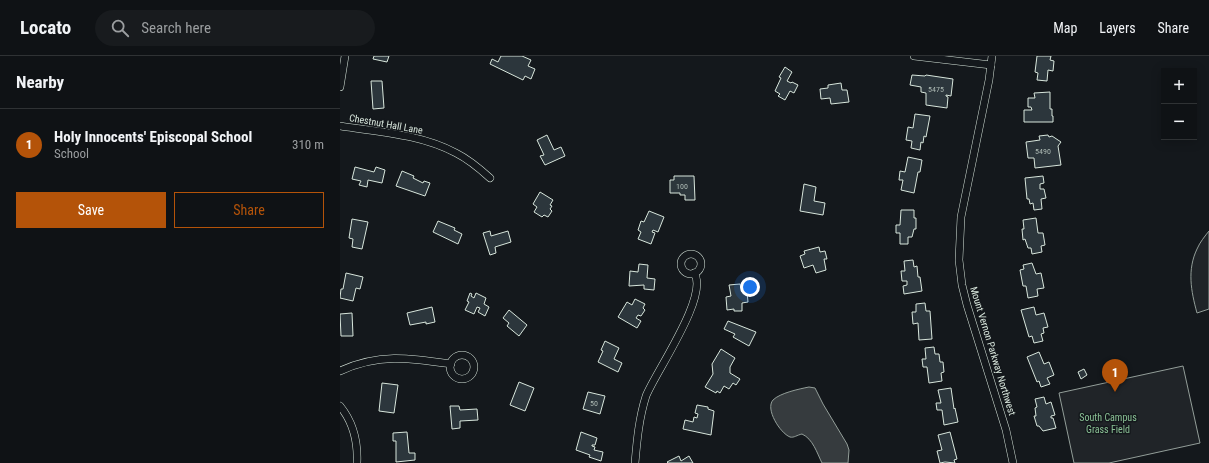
<!DOCTYPE html>
<html lang="en">
<head>
<meta charset="utf-8">
<style>
	:root { --surface:#0f1215; --page:#181b1e; --text:#f1f3f6; --muted:#9b9ea0; --line:#2f3234; --accent:#b45309 }
	body { margin:0; font-family:"Roboto Condensed",sans-serif; background:var(--page); color:var(--text) }
	.controls { position:absolute; right:12px; top:12px; display:grid; overflow:hidden; border-radius:0px; box-shadow:0 2px 10px #0003 }
	.controls button { width:36px; height:36px; display:grid; place-items:center; padding:0; border:0; border-bottom:1px solid var(--line); background:var(--surface); color:var(--text); font:20px sans-serif }
	.you { position:absolute; left:410px; top:231px; width:14px; height:14px; margin:-10px; border:3px solid #fff; border-radius:50%; background:#1a73e8; box-shadow:0 0 0 6px #1a73e833 }
	.badge { display:grid; place-items:center; width:26px; height:26px; border-radius:50%; background:var(--accent); color:#fff; font-size:13px; font-weight:700 }
	.pin { position:absolute; translate:-50% -33px; filter:drop-shadow(0 1px 2px #0008) }
	.pin::after { content:''; position:absolute; top:21px; width:14px; height:12px; background:inherit; clip-path:polygon(0 0,100% 0,50% 100%) }
	.list { margin:0; padding:0; list-style:none }
	h2 { display:flex; justify-content:space-between; align-items:center; height:52px; margin:0; padding:0 16px; font-size:17px }
	h2 small { font-size:13px; font-weight:400; color:var(--muted) }
	.list li { display:grid; grid-template-columns:26px 1fr auto; gap:12px; align-items:center; box-sizing:border-box; height:72px; padding:0 16px; border-top:1px solid var(--line) }
	.list b { display:block; font-size:15px; white-space:nowrap }
	.list p { margin:0; font-size:13px; white-space:nowrap; color:var(--muted) }
	.list em { font-size:13px; font-style:normal; color:var(--muted) }
	.actions { display:flex; gap:8px; padding:12px 16px }
	.actions a { flex:1; padding:9px 0; border:1px solid var(--accent); border-radius:0px; text-align:center; font-size:14px; color:var(--accent) }
	.actions .main { background:var(--accent); color:#fff }
	.icon { flex:none; width:22px; height:22px; fill:none; stroke:currentColor; stroke-width:2; stroke-linecap:round; stroke-linejoin:round }
	.map { position:relative; flex:none; width:869px; height:407px; overflow:hidden }
	header { display:flex; align-items:center; gap:24px; box-sizing:border-box; height:56px; padding:0 20px; background:var(--surface); border-bottom:1px solid var(--line) }
	header strong { font-size:19px }
	nav { display:flex; gap:22px; margin-inline-start:auto; font-size:14px }
	.search { width:280px; height:36px; background:var(--page); display:flex; align-items:center; gap:10px; box-sizing:border-box; padding:0 14px; border-radius:22px; color:var(--muted); font-size:15px }
	main { display:flex }
	aside { flex:1; background:var(--surface) }
	.map>svg:first-child { display:block }
	.green { fill:#202428; stroke:#939e99 }
	.water { fill:#363b3e; stroke:#939e99 }
	.building { fill:#2c363c; stroke:#d8e6dc }
	.lines { fill:none; stroke-linecap:round; stroke-linejoin:round }
	.minor-casing { stroke:#d8e6dc; stroke-width:8 }
	.minor { stroke:#14181c; stroke-width:7 }
	.labels { text-anchor:middle; dominant-baseline:central; stroke-width:3; stroke-linejoin:round; paint-order:stroke }
	.number-label { font-size:8px; fill:#adbab4 }
	.street-label { font-size:10px; fill:#d8e6dc; stroke:#14181c }
	.park-label { font-size:10px; fill:#8ac095; stroke:#14181c }
</style>
</head>
<body>
<header>
<strong>Locato</strong>
<div class="search"><svg class="icon" aria-label="search" viewBox="0 0 24 24"><circle cx="10" cy="10" r="6"/><path d="M15 15l6 6"/></svg>Search here</div>
<nav><a>Map</a><a>Layers</a><a>Share</a></nav>
</header>
<main>
<aside>
<h2>Nearby<small></small></h2>
<ul class="list">
<li><span class="badge">1</span><div><b>Holy Innocents' Episcopal School</b><p>School</p></div><em>310 m</em></li>
</ul>
<div class="actions"><a class="main">Save</a><a>Share</a></div>
</aside>
<div class="map">
<svg width="869" height="407" viewBox="0 0 869 407">
	<rect width="100%" height="100%" fill="#14181c"/>
	<g class="green">
		<path d="M 869,175 L 869,253 L 857,257 C 851,235 847,214 857,193 C 860,186 865,180 869,175 Z"/>
		<path d="M 843,310 L 860,387 L 769,407 L 734,407 L 719,337 Z"/>
	</g>
	<path class="water" d="M 469,331 L 475,332 L 483,348 L 507,388 L 509,394 L 508,407 L 482,407 C 477,397 473,383 462,378 C 457,379 454,382 450,381 C 440,377 425,353 433,344 C 440,337 459,333 469,331 Z"/>
	<g class="building">
		<path d="M 34,0 L 49,0 L 47,6 L 33,3 Z"/>
		<path d="M 161,0 L 182,0 L 191,4 L 188,10 L 195,13 L 191,23 L 185,20 L 183,24 L 150,8 L 152,3 L 158,6 Z"/>
		<path d="M 697,0 L 711,0 L 710,4 L 714,5 L 713,15 L 708,14 L 707,25 L 697,24 L 698,17 L 695,16 Z"/>
		<path d="M 445,11 L 452,16 L 447,25 L 451,27 L 452,26 L 458,29 L 454,37 L 450,35 L 445,44 L 438,40 L 440,38 L 435,35 L 441,22 L 439,21 Z"/>
		<path d="M 572,19 L 585,20 L 586,19 L 613,23 L 611,40 L 606,39 L 606,40 L 608,41 L 607,52 L 586,49 L 586,37 L 581,36 L 581,31 L 570,29 Z"/>
		<path d="M 31,25 L 42,25 L 44,52 L 33,53 Z"/>
		<path d="M 501,27 L 502,34 L 507,34 L 509,46 L 491,48 L 490,42 L 481,43 L 480,33 L 488,32 L 488,29 Z"/>
		<path d="M 710,36 L 710,53 L 712,53 L 712,60 L 713,60 L 713,66 L 684,66 L 684,54 L 692,54 L 691,51 L 688,51 L 688,42 L 695,42 L 694,37 Z"/>
		<path d="M 575,58 L 590,60 L 586,81 L 584,80 L 583,87 L 581,86 L 580,94 L 571,92 L 572,85 L 566,84 L 568,71 L 573,72 Z"/>
		<path d="M 207,79 L 214,94 L 221,91 L 225,100 L 205,109 L 200,100 L 204,99 L 197,84 Z"/>
		<path d="M 708,79 L 709,81 L 712,80 L 721,86 L 718,90 L 721,109 L 695,112 L 694,102 L 688,102 L 686,86 L 700,84 L 699,80 Z"/>
		<path d="M 568,101 L 582,104 L 580,116 L 578,116 L 574,137 L 561,134 L 563,124 L 559,124 L 560,115 L 565,116 Z"/>
		<path d="M 15,111 L 34,116 L 36,111 L 45,114 L 42,127 L 28,124 L 27,131 L 19,129 L 21,125 L 12,123 Z"/>
		<path d="M 62,115 L 74,120 L 73,122 L 83,127 L 84,125 L 90,127 L 85,140 L 56,130 Z"/>
		<path d="M 334,120 L 354,120 L 355,144 L 345,144 L 345,139 L 340,139 L 340,137 L 330,137 L 330,124 L 334,124 Z"/>
		<path d="M 703,120 L 704,127 L 700,128 L 700,133 L 704,133 L 706,142 L 701,143 L 702,153 L 694,154 L 693,147 L 690,148 L 689,143 L 687,143 L 685,122 Z"/>
		<path d="M 464,128 L 476,131 L 474,145 L 485,147 L 483,159 L 460,155 Z"/>
		<path d="M 200,136 L 213,144 L 210,149 L 212,150 L 210,153 L 212,155 L 208,161 L 204,159 L 202,161 L 194,156 L 197,151 L 193,148 Z"/>
		<path d="M 561,154 L 574,154 L 574,162 L 576,162 L 576,173 L 574,173 L 572,181 L 568,181 L 568,188 L 560,188 L 560,177 L 556,177 L 556,169 L 560,169 Z"/>
		<path d="M 309,155 L 324,161 L 318,176 L 313,174 L 312,176 L 315,177 L 311,188 L 298,183 L 301,176 L 298,174 L 301,165 L 304,166 Z"/>
		<path d="M 696,162 L 698,177 L 703,177 L 705,189 L 701,190 L 702,196 L 692,198 L 691,192 L 688,192 L 685,183 L 683,184 L 682,173 L 684,173 L 683,164 Z"/>
		<path d="M 12,163 L 28,166 L 22,193 L 12,191 L 13,183 L 9,182 Z"/>
		<path d="M 98,165 L 115,172 L 114,174 L 122,178 L 118,188 L 93,176 Z"/>
		<path d="M 150,175 L 151,180 L 168,175 L 171,186 L 155,191 L 156,197 L 150,199 L 143,177 Z"/>
		<path d="M 479,191 L 480,196 L 485,195 L 487,203 L 484,203 L 486,214 L 476,217 L 473,209 L 464,212 L 460,200 L 465,198 L 464,195 Z"/>
		<path d="M 573,204 L 574,211 L 577,210 L 578,221 L 580,221 L 582,235 L 564,238 L 563,230 L 567,229 L 567,225 L 562,225 L 561,215 L 565,215 L 564,205 Z"/>
		<path d="M 692,207 L 696,218 L 701,217 L 704,232 L 697,233 L 698,240 L 688,242 L 686,230 L 683,230 L 680,214 L 684,213 L 683,209 Z"/>
		<path d="M 299,208 L 308,209 L 307,222 L 315,223 L 314,234 L 304,233 L 304,229 L 289,230 L 290,215 L 298,216 Z"/>
		<path d="M 6,217 L 23,221 L 20,233 L 16,232 L 13,245 L 0,242 L 1,233 L 3,233 Z"/>
		<path d="M 400,228 L 402,236 L 407,236 L 408,246 L 402,247 L 402,255 L 394,255 L 394,253 L 387,254 L 386,241 L 391,240 L 389,229 Z"/>
		<path d="M 130,237 L 132,238 L 131,240 L 134,242 L 136,237 L 146,242 L 144,248 L 149,251 L 145,260 L 138,256 L 140,252 L 137,251 L 134,258 L 125,254 L 129,246 L 127,245 Z"/>
		<path d="M 295,243 L 305,248 L 303,252 L 305,254 L 301,260 L 298,259 L 296,262 L 301,265 L 297,272 L 278,261 L 287,246 L 292,249 Z"/>
		<path d="M 585,247 L 586,255 L 590,255 L 592,283 L 579,284 L 578,267 L 573,268 L 572,256 L 576,256 L 576,248 Z"/>
		<path d="M 92,251 L 95,266 L 86,268 L 86,266 L 70,269 L 67,257 Z"/>
		<path d="M 694,251 L 696,259 L 704,257 L 708,271 L 703,272 L 704,277 L 701,278 L 703,285 L 694,287 L 692,280 L 689,281 L 681,254 Z"/>
		<path d="M 169,254 L 187,269 L 179,280 L 167,270 L 169,267 L 163,262 Z"/>
		<path d="M 12,257 L 13,280 L 1,280 L 0,258 Z"/>
		<path d="M 388,265 L 416,276 L 409,290 L 393,281 L 395,278 L 384,273 Z"/>
		<path d="M 265,285 L 279,292 L 274,303 L 282,307 L 278,316 L 258,306 L 263,295 L 261,294 Z"/>
		<path d="M 594,291 L 595,298 L 599,298 L 600,306 L 603,306 L 604,316 L 601,317 L 602,325 L 589,327 L 587,311 L 583,311 L 582,303 L 586,303 L 585,292 Z"/>
		<path d="M 381,293 L 395,302 L 390,311 L 390,317 L 400,323 L 396,329 L 393,327 L 389,333 L 384,330 L 380,337 L 377,335 L 376,337 L 365,331 L 373,318 L 372,308 Z"/>
		<path d="M 699,296 L 704,308 L 709,306 L 714,319 L 707,322 L 710,328 L 701,331 L 699,325 L 697,326 L 687,301 Z"/>
		<path d="M 744,313 L 747,319 L 741,323 L 738,316 Z"/>
		<path d="M 179,326 L 194,332 L 185,355 L 170,349 Z"/>
		<path d="M 42,327 L 58,329 L 54,357 L 39,355 Z"/>
		<path d="M 611,332 L 614,353 L 615,352 L 618,366 L 604,369 L 602,354 L 597,354 L 596,347 L 601,347 L 598,334 Z"/>
		<path d="M 248,336 L 265,340 L 260,358 L 243,353 Z"/>
		<path d="M 704,341 L 706,348 L 711,346 L 715,359 L 711,360 L 711,362 L 713,362 L 716,372 L 703,375 L 699,370 L 697,370 L 694,360 L 696,360 L 695,352 L 697,351 L 695,343 Z"/>
		<path d="M 357,349 L 368,351 L 368,353 L 374,355 L 371,379 L 343,373 L 345,364 L 353,366 L 354,361 L 357,362 L 358,358 L 355,357 Z"/>
		<path d="M 110,350 L 119,350 L 120,354 L 137,353 L 138,364 L 120,365 L 120,372 L 112,373 Z"/>
		<path d="M 67,376 L 69,397 L 75,397 L 75,404 L 56,406 L 56,385 L 53,385 L 53,377 Z"/>
		<path d="M 241,376 L 257,382 L 255,389 L 252,389 L 252,390 L 255,391 L 254,394 L 263,396 L 261,405 L 249,401 L 250,399 L 236,394 Z"/>
		<path d="M 610,376 L 617,403 L 614,404 L 615,407 L 605,406 L 600,407 L 597,395 L 602,394 L 598,379 Z"/>
		<path d="M 339,400 L 341,405 L 349,400 L 353,407 L 328,407 L 327,406 Z"/>
	</g>
	<g class="lines">
		<g class="minor-casing">
			<g id="minor">
				<path d="M 574,0 L 651,9"/>
				<path d="M 652,0 L 649,24 L 621,161 L 619,204 L 622,229 L 627,249 L 666,374 L 673,407"/>
				<path d="M 0,31 L 5,0"/>
				<path d="M 0,70 C 39,76 80,78 116,97 C 128,103 139,112 150,122"/>
				<circle cx="351" cy="208" r="10"/>
				<circle cx="122" cy="311" r="12"/>
				<path d="M 0,315 C 39,297 70,302 111,308"/>
				<path d="M 0,350 C 13,366 18,386 17,407"/>
				<path d="M 295,407 C 297,384 299,362 306,340 C 315,317 370,239 354,217"/>
			</g>
		</g>
		<use href="#minor" class="minor"/>
	</g>
	<g class="labels">
		<g class="number-label">
			<text x="596" y="33">5475</text>
			<text x="703" y="95">5490</text>
			<text x="342" y="130">100</text>
			<text x="254" y="347">50</text>
		</g>
		<g class="street-label">
			<text transform="translate(46 68) rotate(10)">Chestnut Hall Lane</text>
			<text transform="translate(653 295) rotate(73)">Mount Vernon Parkway Northwest</text>
		</g>
		<g class="park-label">
			<text x="768" y="361">South Campus<tspan x="768" dy="12">Grass Field</tspan></text>
		</g>
	</g>
</svg>
<div class="controls">
<button>+</button>
<button>−</button>
</div>
<div class="you"></div>
<div class="pin badge" style="left:775px;top:336px">1</div>
</div>
</main>
</body>
</html>
